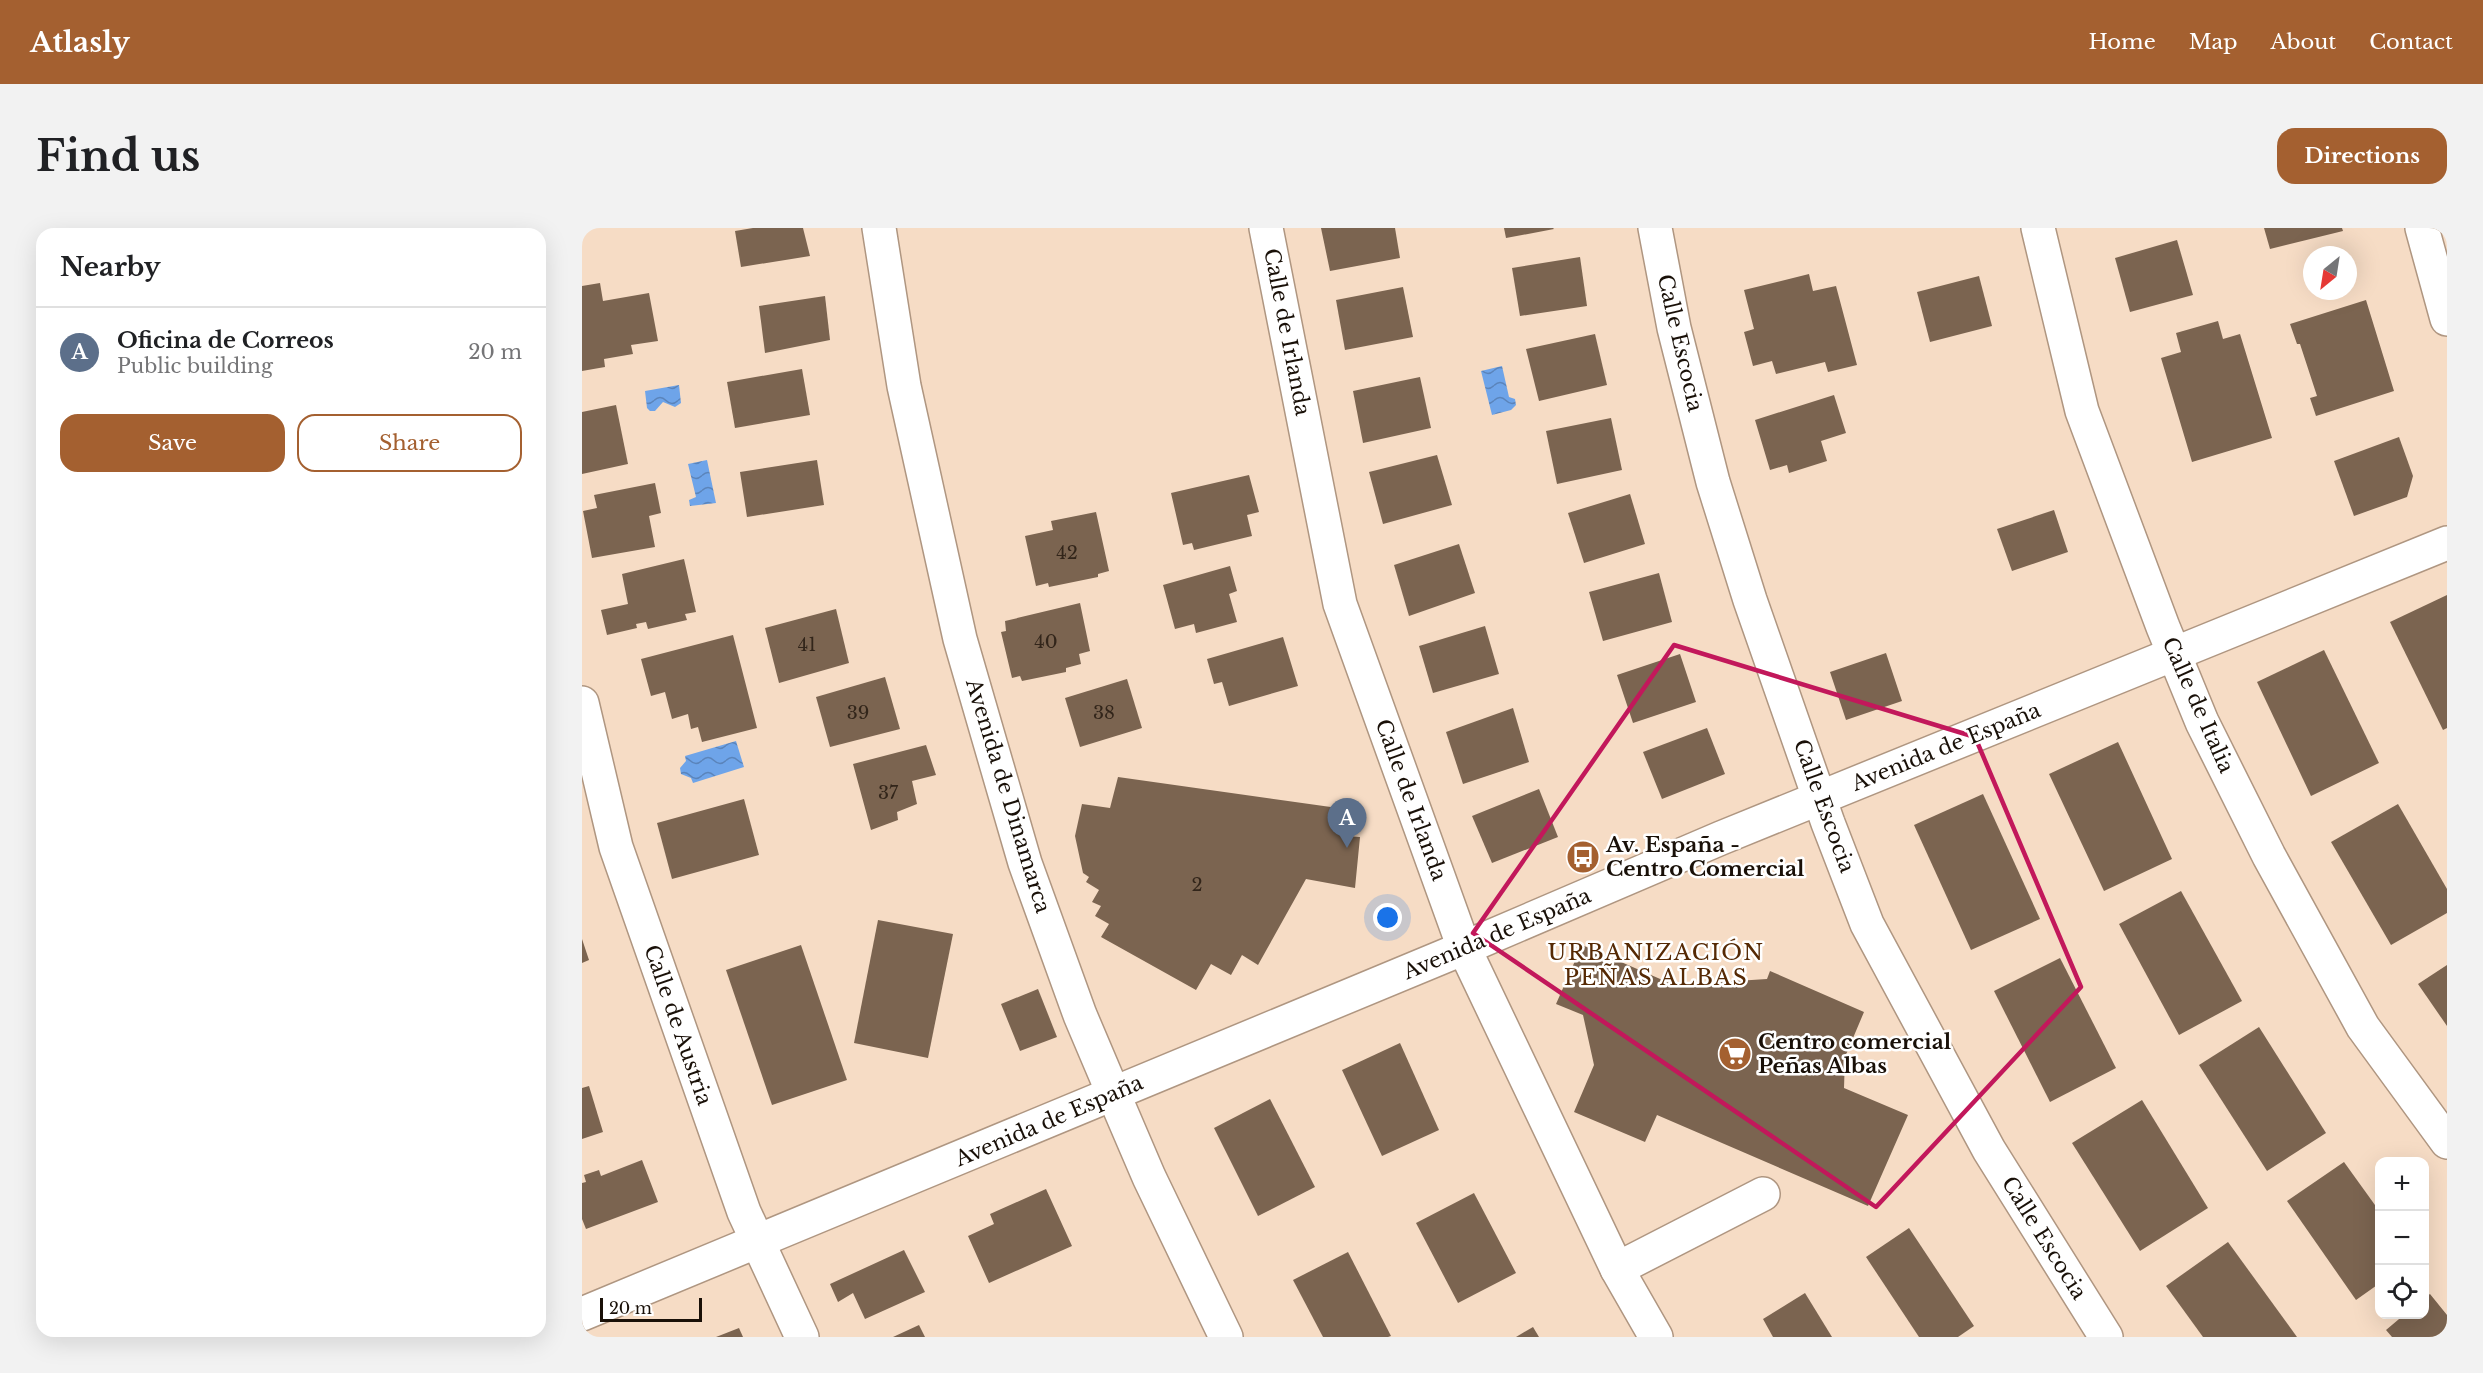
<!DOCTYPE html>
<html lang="en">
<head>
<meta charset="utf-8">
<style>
	:root { --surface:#fff; --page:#f2f2f2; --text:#202124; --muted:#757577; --line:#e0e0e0; --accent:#a46030 }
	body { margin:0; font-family:"Libre Baskerville",serif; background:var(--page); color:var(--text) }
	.controls { position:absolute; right:18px; bottom:18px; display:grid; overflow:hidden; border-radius:12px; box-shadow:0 6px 24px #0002 }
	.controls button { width:54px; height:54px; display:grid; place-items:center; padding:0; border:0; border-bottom:2px solid var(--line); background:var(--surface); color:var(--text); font:30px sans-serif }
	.compass { position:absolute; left:1721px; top:18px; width:54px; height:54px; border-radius:50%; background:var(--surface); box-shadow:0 6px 24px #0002; rotate:210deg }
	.scale { position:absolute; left:18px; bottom:15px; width:102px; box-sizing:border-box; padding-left:6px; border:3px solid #191008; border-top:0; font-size:16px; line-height:21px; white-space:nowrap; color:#191008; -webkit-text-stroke:4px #fff; paint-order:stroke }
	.you { position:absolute; left:806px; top:690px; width:21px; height:21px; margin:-15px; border:4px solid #fff; border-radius:50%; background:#1a73e8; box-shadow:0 0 0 9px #1a73e833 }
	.badge { display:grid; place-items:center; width:39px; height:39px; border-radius:50%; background:var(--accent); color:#fff; font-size:20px; font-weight:700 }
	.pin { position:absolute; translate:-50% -50px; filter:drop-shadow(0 2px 3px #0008) }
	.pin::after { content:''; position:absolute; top:32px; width:21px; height:18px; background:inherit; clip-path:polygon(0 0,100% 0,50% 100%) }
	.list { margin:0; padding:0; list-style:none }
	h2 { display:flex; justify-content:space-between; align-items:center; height:78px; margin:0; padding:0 24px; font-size:26px }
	h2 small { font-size:20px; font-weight:400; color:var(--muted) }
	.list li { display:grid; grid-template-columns:39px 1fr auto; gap:18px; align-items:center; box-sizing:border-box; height:90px; padding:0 24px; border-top:2px solid var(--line) }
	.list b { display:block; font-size:22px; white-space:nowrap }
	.list p { margin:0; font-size:20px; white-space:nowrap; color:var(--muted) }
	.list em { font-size:20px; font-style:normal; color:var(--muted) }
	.actions { display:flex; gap:12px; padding:18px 24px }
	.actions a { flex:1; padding:14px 0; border:2px solid var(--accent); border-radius:18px; text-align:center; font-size:21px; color:var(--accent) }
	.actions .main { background:var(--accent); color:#fff }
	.icon { flex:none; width:33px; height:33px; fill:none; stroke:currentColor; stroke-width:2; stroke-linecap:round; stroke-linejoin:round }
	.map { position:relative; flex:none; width:1865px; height:1109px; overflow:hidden; border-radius:18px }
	header { display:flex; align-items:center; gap:36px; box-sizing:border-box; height:84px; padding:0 30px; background:var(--accent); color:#fff }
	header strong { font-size:28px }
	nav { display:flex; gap:33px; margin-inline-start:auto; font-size:21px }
	.intro { display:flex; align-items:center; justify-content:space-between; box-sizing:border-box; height:144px; padding:0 36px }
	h1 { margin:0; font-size:42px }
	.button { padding:15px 27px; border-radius:18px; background:var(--accent); color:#fff; font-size:21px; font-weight:700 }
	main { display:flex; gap:36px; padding:0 36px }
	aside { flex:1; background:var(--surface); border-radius:18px; box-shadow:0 6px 24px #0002 }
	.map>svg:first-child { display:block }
	.water { fill:url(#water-waves) }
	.building { fill:#7b6450 }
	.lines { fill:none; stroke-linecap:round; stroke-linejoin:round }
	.minor-casing { stroke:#af9681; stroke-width:36 }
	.minor { stroke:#fff; stroke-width:33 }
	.marked { fill:none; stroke:#c2185b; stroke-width:4.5; stroke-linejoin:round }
	.labels { text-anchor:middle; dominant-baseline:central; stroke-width:5; stroke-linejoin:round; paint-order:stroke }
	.number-label { font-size:18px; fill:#32251a }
	.street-label { font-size:21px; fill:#191008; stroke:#fff }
	.poi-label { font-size:21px; font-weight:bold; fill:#191008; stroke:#fff; text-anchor:start }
	.neighbourhood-label { font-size:22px; letter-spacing:1.5px; fill:#552904; stroke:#fff }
</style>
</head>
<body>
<header>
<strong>Atlasly</strong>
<nav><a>Home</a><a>Map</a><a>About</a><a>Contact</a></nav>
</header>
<div class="intro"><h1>Find us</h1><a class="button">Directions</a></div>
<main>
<aside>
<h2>Nearby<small></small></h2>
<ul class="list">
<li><span class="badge" style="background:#5c6f8a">A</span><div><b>Oficina de Correos</b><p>Public building</p></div><em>20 m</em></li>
</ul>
<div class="actions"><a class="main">Save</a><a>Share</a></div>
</aside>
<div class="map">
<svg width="1865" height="1109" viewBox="0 0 1865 1109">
	<defs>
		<pattern id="water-waves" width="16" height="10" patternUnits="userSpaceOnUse" patternTransform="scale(1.5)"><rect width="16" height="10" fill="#6ea4e9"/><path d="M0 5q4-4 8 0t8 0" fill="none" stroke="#5a84bb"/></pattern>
	</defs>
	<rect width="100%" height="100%" fill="#f6dcc5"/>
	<g class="water">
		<path d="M 920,138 L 927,169 L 933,171 L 934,177 L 929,182 L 910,187 L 899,143 Z"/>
		<path d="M 97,157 L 99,175 L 93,179 L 81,174 L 73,183 L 68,183 L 65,180 L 63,163 Z"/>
		<path d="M 125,232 L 134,275 L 108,278 L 107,272 L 114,269 L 106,236 Z"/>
		<path d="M 154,513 L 162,539 L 111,555 L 109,550 L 99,546 L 98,540 L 104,533 L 103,528 Z"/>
	</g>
	<g class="building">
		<path d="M 171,0 L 221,0 L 228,28 L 159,39 L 153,3 Z"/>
		<path d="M 739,0 L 813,0 L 818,30 L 748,43 Z"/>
		<path d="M 922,0 L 971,0 L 972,1 L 924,10 Z"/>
		<path d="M 1682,0 L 1760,0 L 1761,3 L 1688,21 Z"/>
		<path d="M 1595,12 L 1611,67 L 1548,84 L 1533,30 Z"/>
		<path d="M 998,29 L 1005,78 L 938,88 L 930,40 Z"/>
		<path d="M 1227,46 L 1231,63 L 1254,58 L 1275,137 L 1246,144 L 1243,134 L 1194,146 L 1190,133 L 1171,138 L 1162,104 L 1172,101 L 1162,62 Z"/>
		<path d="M 1397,48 L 1410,98 L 1348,114 L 1335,64 Z"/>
		<path d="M 18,55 L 21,73 L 67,65 L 76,113 L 49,117 L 51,126 L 22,131 L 23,139 L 0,143 L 0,58 Z"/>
		<path d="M 821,59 L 831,109 L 763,122 L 754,72 Z"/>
		<path d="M 243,68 L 248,112 L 183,125 L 177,78 Z"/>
		<path d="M 1784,72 L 1812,163 L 1734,188 L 1728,170 L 1735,168 L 1718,116 L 1715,116 L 1708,96 Z"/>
		<path d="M 1636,93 L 1641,111 L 1658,106 L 1690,210 L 1610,234 L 1579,130 L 1599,124 L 1594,105 Z"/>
		<path d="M 1013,106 L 1025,157 L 957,173 L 944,121 Z"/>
		<path d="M 220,141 L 228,187 L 153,200 L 145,154 Z"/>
		<path d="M 838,149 L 849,200 L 781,215 L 771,163 Z"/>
		<path d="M 1252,167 L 1264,205 L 1239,213 L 1245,233 L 1207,245 L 1205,237 L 1188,242 L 1173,192 Z"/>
		<path d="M 34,177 L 46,236 L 0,246 L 0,184 Z"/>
		<path d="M 1029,190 L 1040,242 L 975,256 L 964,203 Z"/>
		<path d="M 1817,209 L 1831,248 L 1825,269 L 1772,288 L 1752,233 Z"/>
		<path d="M 855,227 L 870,277 L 801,296 L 787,244 Z"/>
		<path d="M 235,232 L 242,277 L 165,289 L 158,244 Z"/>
		<path d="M 667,247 L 677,284 L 665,287 L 670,308 L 612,322 L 610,315 L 601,317 L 589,265 Z"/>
		<path d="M 73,255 L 79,285 L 67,288 L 73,319 L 10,330 L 1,283 L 15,280 L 12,267 Z"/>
		<path d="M 1048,266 L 1063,316 L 1002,335 L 986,285 Z"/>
		<path d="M 1472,282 L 1486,324 L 1430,343 L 1415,301 Z"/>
		<path d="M 514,284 L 527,343 L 516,346 L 516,349 L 467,359 L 466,355 L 454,358 L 443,308 L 471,302 L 469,293 Z"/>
		<path d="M 877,316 L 893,365 L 827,388 L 812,337 Z"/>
		<path d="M 102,331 L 114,384 L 103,386 L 105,392 L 66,401 L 64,394 L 54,396 L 55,400 L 25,407 L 19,382 L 46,376 L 40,346 Z"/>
		<path d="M 648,338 L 655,363 L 647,366 L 655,394 L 614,405 L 612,396 L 593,401 L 581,357 Z"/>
		<path d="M 1077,345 L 1090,394 L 1021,413 L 1007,364 Z"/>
		<path d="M 1865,367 L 1865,500 L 1861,502 L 1808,394 Z"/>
		<path d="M 498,375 L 508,423 L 497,426 L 499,436 L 484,440 L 484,444 L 440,453 L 438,448 L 430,450 L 419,404 L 424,403 L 423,393 Z"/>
		<path d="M 254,381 L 267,435 L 197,455 L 183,400 Z"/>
		<path d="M 903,398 L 917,446 L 851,465 L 837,418 Z"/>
		<path d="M 151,407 L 175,500 L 120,514 L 116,499 L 109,501 L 106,486 L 90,491 L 83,464 L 69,468 L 59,431 Z"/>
		<path d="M 701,409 L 716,458 L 647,478 L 640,454 L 632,456 L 625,431 Z"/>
		<path d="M 1742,422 L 1797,535 L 1729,568 L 1675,454 Z"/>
		<path d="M 1304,425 L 1320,473 L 1264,492 L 1248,444 Z"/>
		<path d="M 1098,426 L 1114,474 L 1051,495 L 1035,447 Z"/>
		<path d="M 303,449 L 318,501 L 248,519 L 234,469 Z"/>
		<path d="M 545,451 L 560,500 L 498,519 L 483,470 Z"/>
		<path d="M 931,480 L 947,534 L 881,556 L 864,504 Z"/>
		<path d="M 1125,500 L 1143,546 L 1080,571 L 1061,524 Z"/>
		<path d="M 1536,514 L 1590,631 L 1522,663 L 1467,546 Z"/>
		<path d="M 344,517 L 354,547 L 330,553 L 335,576 L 315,584 L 316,592 L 289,602 L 271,536 Z"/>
		<path d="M 536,549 L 763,581 L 762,608 L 778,609 L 773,660 L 724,651 L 676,737 L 660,727 L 649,747 L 629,736 L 614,762 L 519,709 L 527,696 L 513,688 L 519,678 L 510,674 L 517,662 L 504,654 L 507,649 L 501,645 L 493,608 L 500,576 L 528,580 Z"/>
		<path d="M 957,561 L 976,609 L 910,635 L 890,588 Z"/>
		<path d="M 1401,566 L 1458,691 L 1389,722 L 1332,597 Z"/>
		<path d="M 162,571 L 177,627 L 90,651 L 75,595 Z"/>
		<path d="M 1816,576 L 1865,661 L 1865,685 L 1809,717 L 1749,614 Z"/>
		<path d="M 1599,663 L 1660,773 L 1597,807 L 1537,696 Z"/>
		<path d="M 296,692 L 371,706 L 346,830 L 272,815 Z"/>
		<path d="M 0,711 L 7,732 L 0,735 Z"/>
		<path d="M 219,717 L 265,852 L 190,877 L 144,742 Z"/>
		<path d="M 1000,717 L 1092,757 L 1185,751 L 1188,743 L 1282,784 L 1263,829 L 1262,860 L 1326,887 L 1286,978 L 1075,887 L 1063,914 L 992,884 L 1012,837 L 1001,787 L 974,776 Z"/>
		<path d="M 1478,730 L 1534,840 L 1468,874 L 1412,763 Z"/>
		<path d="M 1865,737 L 1865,798 L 1836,756 Z"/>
		<path d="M 456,761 L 475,809 L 438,823 L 419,776 Z"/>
		<path d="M 1677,799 L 1744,905 L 1685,943 L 1617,837 Z"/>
		<path d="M 818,815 L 857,902 L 800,928 L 760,842 Z"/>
		<path d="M 7,858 L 21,904 L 0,911 L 0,860 Z"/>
		<path d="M 688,871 L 733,959 L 676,988 L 632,900 Z"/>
		<path d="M 1560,872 L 1626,980 L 1558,1023 L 1490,915 Z"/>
		<path d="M 60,932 L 76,974 L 4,1001 L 0,991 L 0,955 L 4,954 L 2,947 L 17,942 L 19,948 Z"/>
		<path d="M 1762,934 L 1798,984 L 1798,1055 L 1774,1072 L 1705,973 Z"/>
		<path d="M 464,961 L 490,1018 L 407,1055 L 386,1008 L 412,996 L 408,986 Z"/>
		<path d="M 892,965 L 934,1045 L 876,1075 L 834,995 Z"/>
		<path d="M 1327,1000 L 1392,1098 L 1376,1109 L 1337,1109 L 1284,1029 Z"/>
		<path d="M 1646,1014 L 1715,1109 L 1621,1109 L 1584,1058 Z"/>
		<path d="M 322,1022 L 343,1064 L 283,1091 L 271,1065 L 256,1074 L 248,1056 Z"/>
		<path d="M 766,1024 L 809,1108 L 806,1109 L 741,1109 L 711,1052 Z"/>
		<path d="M 1223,1065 L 1250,1109 L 1191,1109 L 1181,1091 Z"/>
		<path d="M 1848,1066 L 1865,1087 L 1865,1109 L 1810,1109 L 1804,1102 L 1823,1086 L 1842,1086 L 1842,1070 Z"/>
		<path d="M 337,1097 L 343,1109 L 311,1109 Z"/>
		<path d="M 951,1099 L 957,1109 L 934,1109 Z"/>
		<path d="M 157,1100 L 161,1109 L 134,1109 Z"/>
	</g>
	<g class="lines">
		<g class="minor-casing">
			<g id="minor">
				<path d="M 297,0 L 322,158 L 378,411 L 443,635 L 498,787 L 540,886 L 567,949 L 644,1109"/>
				<path d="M 684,0 L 758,376 L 882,720 L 1035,1041 L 1074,1109"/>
				<path d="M 1073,0 L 1092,100 L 1131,254 L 1168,372 L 1246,595 L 1285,696 L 1407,922 L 1524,1109"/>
				<path d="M 1456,0 L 1500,183 L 1581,399 L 1620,494 L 1687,628 L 1781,799 L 1865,914"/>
				<path d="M 1840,0 L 1865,91"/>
				<path d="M 0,475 L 34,619 L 162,984 L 220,1109"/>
				<path d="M 1035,1041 L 1181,966"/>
				<path d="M 0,1086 L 882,720 L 1139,610 L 1865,315"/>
			</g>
		</g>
		<use href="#minor" class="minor"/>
	</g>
	<path class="marked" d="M 1092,417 L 1393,509 L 1499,759 L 1294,979 L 891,705 Z"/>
	<defs>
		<g id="bus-disc" transform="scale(1.725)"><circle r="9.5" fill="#a46030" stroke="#fff"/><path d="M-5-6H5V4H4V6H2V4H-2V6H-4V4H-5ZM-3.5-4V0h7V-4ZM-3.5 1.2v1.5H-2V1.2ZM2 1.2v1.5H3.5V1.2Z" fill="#fff"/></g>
		<g id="supermarket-disc" transform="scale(1.725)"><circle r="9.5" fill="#a46030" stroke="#fff"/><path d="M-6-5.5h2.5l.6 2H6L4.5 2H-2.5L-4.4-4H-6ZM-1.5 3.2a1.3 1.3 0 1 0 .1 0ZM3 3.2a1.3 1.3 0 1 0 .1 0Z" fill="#fff"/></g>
	</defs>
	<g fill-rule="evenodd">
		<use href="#bus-disc" x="1001" y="629"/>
		<use href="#supermarket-disc" x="1153" y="826"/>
	</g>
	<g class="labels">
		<g class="number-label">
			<text x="485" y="325">42</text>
			<text x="464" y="414">40</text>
			<text x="225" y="417">41</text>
			<text x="276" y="485">39</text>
			<text x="522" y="485">38</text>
			<text x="306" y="565">37</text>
			<text x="615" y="657">2</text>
		</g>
		<g class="street-label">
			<text transform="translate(705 104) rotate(79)">Calle de Irlanda</text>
			<text transform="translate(1098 115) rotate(77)">Calle Escocia</text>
			<text transform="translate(1616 477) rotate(66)">Calle de Italia</text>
			<text transform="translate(1364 519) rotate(-22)">Avenida de España</text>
			<text transform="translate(426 568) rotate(73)">Avenida de Dinamarca</text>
			<text transform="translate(829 572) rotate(70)">Calle de Irlanda</text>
			<text transform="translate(1242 578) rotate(70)">Calle Escocia</text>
			<text transform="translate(915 706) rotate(-23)">Avenida de España</text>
			<text transform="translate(96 797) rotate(71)">Calle de Austria</text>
			<text transform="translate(467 893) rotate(-23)">Avenida de España</text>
			<text transform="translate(1462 1010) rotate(58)">Calle Escocia</text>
		</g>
		<g class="poi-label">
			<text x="1024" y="617">Av. España -<tspan x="1024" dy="24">Centro Comercial</tspan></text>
			<text x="1176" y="814">Centro comercial<tspan x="1176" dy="24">Peñas Albas</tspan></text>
		</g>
		<g class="neighbourhood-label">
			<text x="1074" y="724">URBANIZACIÓN<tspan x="1074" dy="25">PEÑAS ALBAS</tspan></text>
		</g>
	</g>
</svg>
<div class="controls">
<button>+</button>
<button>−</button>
<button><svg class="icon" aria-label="locate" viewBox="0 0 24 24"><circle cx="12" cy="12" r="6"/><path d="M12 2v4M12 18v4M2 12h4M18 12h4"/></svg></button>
</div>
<svg class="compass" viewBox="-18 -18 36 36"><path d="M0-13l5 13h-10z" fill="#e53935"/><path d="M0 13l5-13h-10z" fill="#757577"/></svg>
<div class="scale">20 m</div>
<div class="you"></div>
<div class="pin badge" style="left:765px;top:620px;background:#5c6f8a">A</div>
</div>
</main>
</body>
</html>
